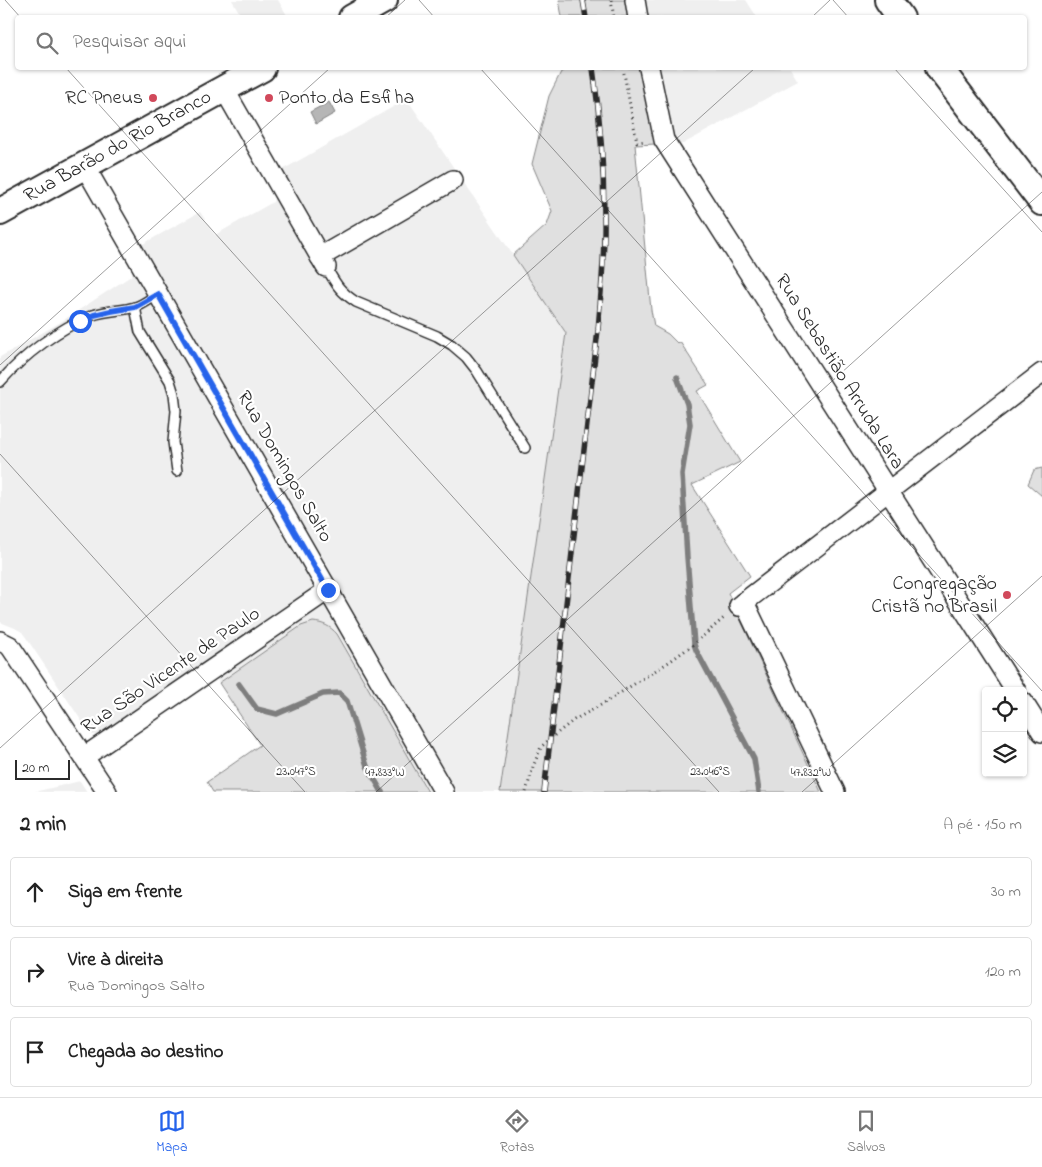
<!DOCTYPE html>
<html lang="pt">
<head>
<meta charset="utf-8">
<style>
	:root { --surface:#fff; --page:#f6f6f6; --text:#222; --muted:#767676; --line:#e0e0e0; --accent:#2563eb }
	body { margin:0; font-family:"Indie Flower",sans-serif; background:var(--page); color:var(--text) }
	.controls { position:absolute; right:15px; bottom:15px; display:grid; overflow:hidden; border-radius:5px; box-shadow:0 1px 4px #0004 }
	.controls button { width:45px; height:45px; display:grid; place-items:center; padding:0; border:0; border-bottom:1px solid var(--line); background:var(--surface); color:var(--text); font:25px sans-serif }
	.scale { position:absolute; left:15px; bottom:12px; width:55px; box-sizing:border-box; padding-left:5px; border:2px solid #2b2b2b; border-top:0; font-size:14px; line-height:18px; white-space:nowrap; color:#2b2b2b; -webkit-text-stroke:4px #fff; paint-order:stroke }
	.stop { position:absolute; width:15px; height:15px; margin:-11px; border:4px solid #2563eb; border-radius:50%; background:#fff }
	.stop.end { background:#2563eb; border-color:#fff; box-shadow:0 1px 5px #0008 }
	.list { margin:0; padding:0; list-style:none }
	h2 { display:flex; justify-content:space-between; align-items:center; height:65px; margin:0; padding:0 20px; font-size:21px }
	h2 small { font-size:16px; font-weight:400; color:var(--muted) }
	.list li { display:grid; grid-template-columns:32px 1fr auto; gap:15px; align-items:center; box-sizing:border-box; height:70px; margin:0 10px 10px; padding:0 10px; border:1px solid var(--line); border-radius:5px }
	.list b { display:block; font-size:19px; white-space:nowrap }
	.list p { margin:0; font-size:16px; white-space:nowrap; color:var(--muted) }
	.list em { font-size:16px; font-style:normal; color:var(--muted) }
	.icon { flex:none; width:28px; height:28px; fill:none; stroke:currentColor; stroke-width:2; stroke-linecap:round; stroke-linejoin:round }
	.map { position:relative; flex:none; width:1042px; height:792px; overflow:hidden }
	.search { position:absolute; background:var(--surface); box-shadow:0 1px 4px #0004; left:15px; right:15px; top:15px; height:55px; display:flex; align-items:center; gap:12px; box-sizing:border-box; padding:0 18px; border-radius:5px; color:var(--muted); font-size:19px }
	.sheet { height:305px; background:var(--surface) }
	nav { display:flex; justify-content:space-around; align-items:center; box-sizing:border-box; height:70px; border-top:1px solid var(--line); background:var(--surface); font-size:14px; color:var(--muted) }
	nav a { display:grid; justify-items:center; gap:2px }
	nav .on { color:var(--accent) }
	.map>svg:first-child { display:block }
	.built { fill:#efefef }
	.green { fill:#e0e0e0; stroke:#868686 }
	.water { fill:#b6b6b6; stroke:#7e7e7e }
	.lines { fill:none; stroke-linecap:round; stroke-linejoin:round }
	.stream { stroke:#7e7e7e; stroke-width:5.5 }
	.lane-casing { stroke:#2b2b2b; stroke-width:12 }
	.street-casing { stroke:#2b2b2b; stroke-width:22 }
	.secondary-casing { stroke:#2b2b2b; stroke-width:30 }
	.path { stroke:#2b2b2b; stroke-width:3; stroke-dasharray:1 4; stroke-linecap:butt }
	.lane { stroke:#fff; stroke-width:9 }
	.street { stroke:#fff; stroke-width:19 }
	.secondary { stroke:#fff; stroke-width:26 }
	.rail-casing { stroke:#2b2b2b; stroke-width:5.5 }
	.rail { stroke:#fff; stroke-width:4; stroke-dasharray:11; stroke-linecap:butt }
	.route { stroke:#2563eb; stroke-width:6 }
	.ticks { fill:none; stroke:#2b2b2b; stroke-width:1; stroke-opacity:0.45 }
	.poi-dot { fill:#d1495b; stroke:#fff; stroke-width:2 }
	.labels { text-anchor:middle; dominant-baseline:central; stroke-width:4.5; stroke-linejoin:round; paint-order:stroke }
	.poi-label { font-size:20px; fill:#2b2b2b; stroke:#fff; text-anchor:end }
	.street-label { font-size:20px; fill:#2b2b2b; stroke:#fff }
	.ticks-label { font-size:12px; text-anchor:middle; fill:#2b2b2b; stroke:#fff; stroke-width:4.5; stroke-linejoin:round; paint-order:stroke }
</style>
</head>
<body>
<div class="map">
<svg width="1042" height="792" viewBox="0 0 1042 792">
	<rect width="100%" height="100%" fill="#fff"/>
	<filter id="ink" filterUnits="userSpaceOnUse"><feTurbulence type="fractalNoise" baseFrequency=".02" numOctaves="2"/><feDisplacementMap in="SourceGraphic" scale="10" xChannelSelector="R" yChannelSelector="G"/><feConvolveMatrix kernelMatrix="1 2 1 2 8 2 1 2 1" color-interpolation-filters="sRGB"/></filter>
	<g filter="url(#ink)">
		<g class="built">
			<path d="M 232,0 L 278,0 L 288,17 L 242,17 Z"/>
			<path d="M 626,0 L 746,0 L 757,17 L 630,17 Z"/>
			<path d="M 640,68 L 790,68 L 798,81 L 683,144 L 656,144 Z"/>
			<path d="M 407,99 L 566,333 L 500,792 L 428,792 L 337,634 L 301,626 L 219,683 L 205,661 L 96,735 L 91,735 L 27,639 L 22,632 L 15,628 L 0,622 L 0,357 L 59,323 L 131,276 L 141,245 L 200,212 L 215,235 L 273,202 L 284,169 Z"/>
			<path d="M 80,781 L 87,792 L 34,792 L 51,788 Z"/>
		</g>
		<g class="green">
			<path d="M 559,0 L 626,0 L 630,17 L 562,17 Z"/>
			<path d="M 568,68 L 640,68 L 656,144 L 635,145 L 651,310 L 654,326 L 668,334 L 677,343 L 680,342 L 708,385 L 697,391 L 740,462 L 692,485 L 750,576 L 728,593 L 821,792 L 500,792 L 566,333 L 513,255 L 547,225 L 552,211 L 532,164 L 549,96 L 561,72 Z"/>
			<path d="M 1042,468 L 1042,496 L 1028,484 L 1034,470 Z"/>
			<path d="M 313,622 C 323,623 330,626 337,634 L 428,792 L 213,792 L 207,782 L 260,745 L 219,683 L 301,626 Z"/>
		</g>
		<path class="water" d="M 329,102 L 335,113 L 316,124 L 310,112 Z"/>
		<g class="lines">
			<g class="stream">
				<path d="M 677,377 L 687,404 L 690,424 L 682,474 L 687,557 L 694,644 L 696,650 L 754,759 L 759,792"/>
				<path d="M 239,684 L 257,709 L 277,714 L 323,694 L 339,693 L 347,701 L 367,766 L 382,792"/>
			</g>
			<g class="lane-casing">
				<g id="lane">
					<path d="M 326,267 C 336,284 339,291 356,302 L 437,336 L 452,345 L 466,357 L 477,371 L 525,448"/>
					<path d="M 135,307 L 140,332 L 170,381 L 174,394 L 176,411 L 173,442 L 177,471"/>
					<path d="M 0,382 C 24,355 59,328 93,315 C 107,310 122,311 135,307 C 143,305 151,298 158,294"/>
				</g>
			</g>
			<g class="street-casing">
				<g id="street">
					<path d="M 635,0 L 638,18"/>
					<path d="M 649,68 L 664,140 L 1016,691"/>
					<path d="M 224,89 L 326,267"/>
					<path d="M 84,165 L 444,792"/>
					<path d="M 320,257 L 453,180"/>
					<path d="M 744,602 L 835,792"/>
					<path d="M 739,606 L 1042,373"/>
					<path d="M 0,641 L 10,646 L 107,792"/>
					<path d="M 1023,702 L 1042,732"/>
					<path d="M 84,757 L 328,590"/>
				</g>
			</g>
			<g class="secondary-casing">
				<g id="secondary">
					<path d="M 888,0 L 901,18"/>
					<path d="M 352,18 L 384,0"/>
					<path d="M 939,68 L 1042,202"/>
					<path d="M 0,212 L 262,68"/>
				</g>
			</g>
			<g class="path">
				<path d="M 611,0 L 614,18"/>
				<path d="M 623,68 L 637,142 L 646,141"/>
				<path d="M 526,792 L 533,767 L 541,747 L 551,738 L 574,720 L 601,705 L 669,662 L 694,644 L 725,617"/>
			</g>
			<use href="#lane" class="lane"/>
			<use href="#street" class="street"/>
			<use href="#secondary" class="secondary"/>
			<g class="rail-casing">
				<g id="rail">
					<path d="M 583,0 L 586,18"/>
					<path d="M 544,792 L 598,330 C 601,292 605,254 604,216 C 604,166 600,117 593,68"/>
				</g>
			</g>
			<use href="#rail" class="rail"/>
		</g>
	</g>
	<g class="lines" filter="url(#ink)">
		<path class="route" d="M 80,321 L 94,315 L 111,311 L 135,307 L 158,294 L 328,590"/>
	</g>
	<path class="ticks" d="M 5,0 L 21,18M 419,0 L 435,18M 833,0 L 849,18M 385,18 L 405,0M 811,18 L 830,0M 66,68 L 719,792M 480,68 L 1042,691M 894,68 L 1042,232M 0,365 L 330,68M 0,454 L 305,792M 0,748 L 755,68M 376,792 L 1042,192M 802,792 L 1042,576"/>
	<g class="poi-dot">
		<circle cx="153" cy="98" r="5"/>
		<circle cx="269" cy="98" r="5"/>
		<circle cx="1007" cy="595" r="5"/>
	</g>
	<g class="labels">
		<g class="poi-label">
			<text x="143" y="98">RC Pneus</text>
			<text x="279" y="98" text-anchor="start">Ponto da Esfiha</text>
			<text x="997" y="584">Congregação<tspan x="997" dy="23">Cristã no Brasil</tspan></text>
		</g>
		<g class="street-label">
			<text transform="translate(118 147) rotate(-29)">Rua Barão do Rio Branco</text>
			<text transform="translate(839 372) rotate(58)">Rua Sebastião Arruda Lara</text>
			<text transform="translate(284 467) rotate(60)">Rua Domingos Salto</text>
			<text transform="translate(171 671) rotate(-34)">Rua São Vicente de Paulo</text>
		</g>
	</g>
	<g class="ticks-label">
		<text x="296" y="775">23.047°S</text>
		<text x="710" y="775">23.046°S</text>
		<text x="385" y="776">47.833°W</text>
		<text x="811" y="776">47.832°W</text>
	</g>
</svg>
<div class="controls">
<button><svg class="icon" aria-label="locate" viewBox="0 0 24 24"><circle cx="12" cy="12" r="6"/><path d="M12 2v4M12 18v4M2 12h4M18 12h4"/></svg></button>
<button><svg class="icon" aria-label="layers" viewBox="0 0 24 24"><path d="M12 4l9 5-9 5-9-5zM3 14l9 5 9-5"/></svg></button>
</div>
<div class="scale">20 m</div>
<div class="stop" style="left:80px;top:321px"></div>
<div class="stop end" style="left:328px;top:590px"></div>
<div class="search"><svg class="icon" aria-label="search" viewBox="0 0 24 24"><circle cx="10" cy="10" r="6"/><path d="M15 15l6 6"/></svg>Pesquisar aqui</div>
</div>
<section class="sheet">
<h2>2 min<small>A pé · 150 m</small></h2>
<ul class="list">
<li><svg class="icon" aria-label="ahead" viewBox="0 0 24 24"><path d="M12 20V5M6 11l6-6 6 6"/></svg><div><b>Siga em frente</b></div><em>30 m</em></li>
<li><svg class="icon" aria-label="right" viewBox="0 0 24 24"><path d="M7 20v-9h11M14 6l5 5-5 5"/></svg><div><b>Vire à direita</b><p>Rua Domingos Salto</p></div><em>120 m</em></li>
<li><svg class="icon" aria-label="arrive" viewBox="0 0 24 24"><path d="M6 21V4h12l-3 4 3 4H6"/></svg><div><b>Chegada ao destino</b></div></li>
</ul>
</section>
<nav>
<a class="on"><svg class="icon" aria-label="map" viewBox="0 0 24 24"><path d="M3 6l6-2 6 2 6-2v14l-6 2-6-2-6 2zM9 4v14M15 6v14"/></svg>Mapa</a>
<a><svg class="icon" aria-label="directions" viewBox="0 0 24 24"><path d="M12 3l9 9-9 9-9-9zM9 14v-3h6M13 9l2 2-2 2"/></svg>Rotas</a>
<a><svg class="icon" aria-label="saved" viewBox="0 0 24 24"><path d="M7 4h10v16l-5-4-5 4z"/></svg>Salvos</a>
</nav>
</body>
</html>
